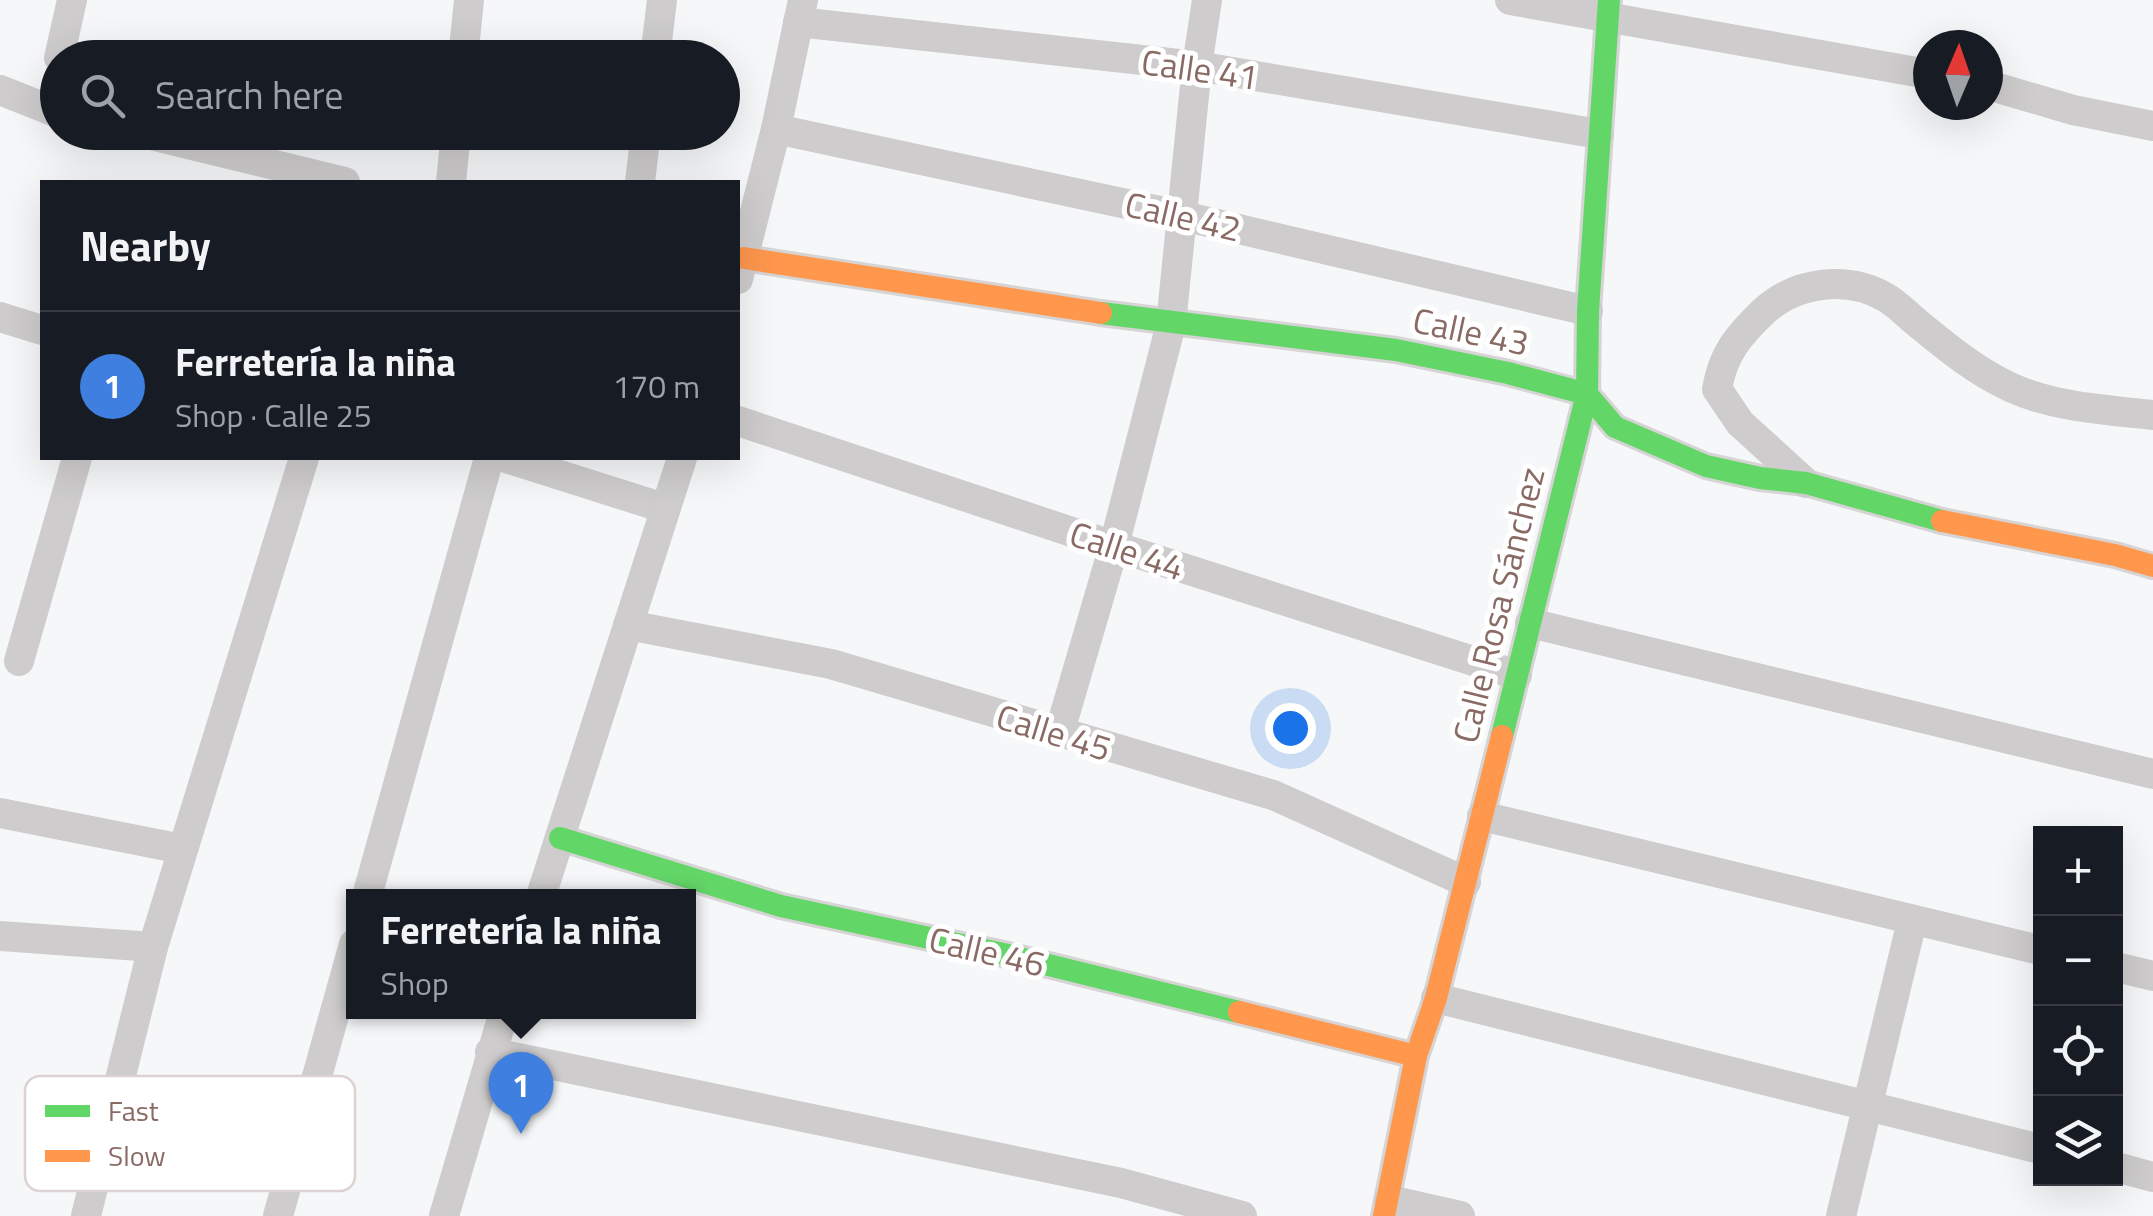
<!DOCTYPE html>
<html lang="en">
<head>
<meta charset="utf-8">
<style>
	:root { --surface:#171b24; --page:#20242c; --text:#f1f3f6; --muted:#9ea1a6; --line:#363941; --accent:#af9b98 }
	body { margin:0; font-family:"Titillium Web",sans-serif; background:var(--page); color:var(--text) }
	.controls { position:absolute; right:30px; bottom:30px; display:grid; overflow:hidden; border-radius:0px; box-shadow:0 10px 40px #0002 }
	.controls button { width:90px; height:90px; display:grid; place-items:center; padding:0; border:0; border-bottom:2px solid var(--line); background:var(--surface); color:var(--text); font:50px sans-serif }
	.compass { position:absolute; left:1913px; top:30px; width:90px; height:90px; border-radius:50%; background:var(--surface); box-shadow:0 10px 40px #0002; rotate:2deg }
	.you { position:absolute; left:1290px; top:728px; width:35px; height:35px; margin:-25px; border:8px solid #fff; border-radius:50%; background:#1a73e8; box-shadow:0 0 0 15px #1a73e833 }
	.badge { display:grid; place-items:center; width:65px; height:65px; border-radius:50%; background:var(--accent); color:#fff; font-size:32px; font-weight:700 }
	.pin { position:absolute; translate:-50% -82px; filter:drop-shadow(0 2px 5px #0008) }
	.pin::after { content:''; position:absolute; top:52px; width:35px; height:30px; background:inherit; clip-path:polygon(0 0,100% 0,50% 100%) }
	.popup { position:absolute; left:346px; top:889px; width:350px; height:130px; box-sizing:border-box; display:grid; place-content:center; border-radius:0px; background:var(--surface); filter:drop-shadow(0 2px 8px #0005); font-size:32px; white-space:nowrap; color:var(--muted) }
	.popup b { font-size:38px; color:var(--text) }
	.popup::after { content:''; position:absolute; left:50%; top:100%; margin-left:-20px; border:20px solid transparent; border-top-color:var(--surface) }
	.list { margin:0; padding:0; list-style:none }
	h2 { display:flex; justify-content:space-between; align-items:center; height:130px; margin:0; padding:0 40px; font-size:42px }
	h2 small { font-size:32px; font-weight:400; color:var(--muted) }
	.list li { display:grid; grid-template-columns:65px 1fr auto; gap:30px; align-items:center; box-sizing:border-box; height:150px; padding:0 40px; border-top:2px solid var(--line) }
	.list b { display:block; font-size:38px; white-space:nowrap }
	.list p { margin:0; font-size:32px; white-space:nowrap; color:var(--muted) }
	.list em { font-size:32px; font-style:normal; color:var(--muted) }
	.icon { flex:none; width:55px; height:55px; fill:none; stroke:currentColor; stroke-width:2; stroke-linecap:round; stroke-linejoin:round }
	.map { position:relative; flex:none; width:2153px; height:1216px; overflow:hidden }
	.search { position:absolute; background:var(--surface); box-shadow:0 10px 40px #0002; left:40px; top:40px; width:700px; height:110px; display:flex; align-items:center; gap:25px; box-sizing:border-box; padding:0 35px; border-radius:55px; color:var(--muted); font-size:38px }
	.panel { position:absolute; background:var(--surface); box-shadow:0 10px 40px #0002; left:40px; top:180px; width:700px; height:280px; border-radius:0px }
	.map>svg:first-child { display:block }
	.lines { fill:none; stroke-linecap:round; stroke-linejoin:round }
	.fast-casing { stroke:#d6d4d4; stroke-width:28 }
	.slow-casing { stroke:#d6d4d4; stroke-width:28 }
	.street { stroke:#cecccc; stroke-width:30 }
	.fast { stroke:#63d668; stroke-width:22 }
	.slow { stroke:#ff974d; stroke-width:22 }
	.labels { text-anchor:middle; dominant-baseline:central; stroke-width:10; stroke-linejoin:round; paint-order:stroke }
	.street-label { font-size:35px; fill:#896a65; stroke:#fff }
	.key { fill:#fff; stroke:#dcd2d1; stroke-width:2.5 }
	.key-label { font-size:28px; fill:#896a65 }
</style>
</head>
<body>
<div class="map">
<svg width="2153" height="1216" viewBox="0 0 2153 1216">
	<rect width="100%" height="100%" fill="#f6f7f8"/>
	<g class="lines">
		<g class="fast-casing">
			<g id="fast">
				<path d="M 1101,313 L 1396,350 L 1508,373 L 1587,394 L 1615,427 L 1706,466 L 1760,478 L 1806,483 L 1942,521"/>
				<path d="M 1502,736 L 1587,394 L 1588,311 L 1609,0"/>
				<path d="M 560,838 L 781,906 L 1008,955 L 1239,1012"/>
			</g>
		</g>
		<g class="slow-casing">
			<g id="slow">
				<path d="M 744,258 L 1101,313"/>
				<path d="M 1942,521 L 2115,555 L 2153,566"/>
				<path d="M 1239,1012 L 1416,1056"/>
				<path d="M 1384,1216 L 1416,1056 L 1436,998 L 1502,736"/>
			</g>
		</g>
		<g class="street">
			<path d="M 1510,0 L 1928,74"/>
			<path d="M 798,22 L 1197,66 L 1599,134"/>
			<path d="M 59,58 L 72,0"/>
			<path d="M 463,58 L 469,0"/>
			<path d="M 655,58 L 662,0"/>
			<path d="M 1988,85 L 2073,110 L 2153,126"/>
			<path d="M 0,90 L 58,113"/>
			<path d="M 776,129 L 1183,216 L 1588,311"/>
			<path d="M 138,132 L 345,182"/>
			<path d="M 451,182 L 456,132"/>
			<path d="M 640,182 L 646,132"/>
			<path d="M 738,279 L 776,129 L 803,0"/>
			<path d="M 0,317 L 42,330"/>
			<path d="M 738,421 L 1114,546 L 1517,675"/>
			<path d="M 506,458 L 664,508"/>
			<path d="M 1806,483 L 1740,423 L 1717,389 C 1723,354 1738,336 1763,312 C 1795,282 1846,275 1885,297 C 1898,304 1909,317 1921,326 C 1949,349 1976,371 2010,387 C 2053,407 2106,410 2153,415"/>
			<path d="M 1530,623 L 2153,774"/>
			<path d="M 628,625 L 831,664 L 1273,795 L 1466,882"/>
			<path d="M 19,661 L 77,458"/>
			<path d="M 1059,734 L 1114,546 L 1171,324 L 1197,66 L 1207,0"/>
			<path d="M 0,813 L 182,849"/>
			<path d="M 1482,816 L 2040,950"/>
			<path d="M 367,896 L 489,458"/>
			<path d="M 541,896 L 682,458"/>
			<path d="M 0,936 L 153,947"/>
			<path d="M 2116,967 L 2153,976"/>
			<path d="M 1436,998 L 2040,1149"/>
			<path d="M 490,1052 L 1121,1183 L 1242,1216"/>
			<path d="M 2116,1167 L 2153,1177"/>
			<path d="M 1389,1200 L 1460,1216"/>
			<path d="M 86,1216 L 153,947 L 304,458"/>
			<path d="M 278,1216 L 354,944"/>
			<path d="M 444,1216 L 504,1012"/>
			<path d="M 1841,1216 L 1912,921"/>
		</g>
		<use href="#fast" class="fast"/>
		<use href="#slow" class="slow"/>
	</g>
	<g class="labels">
		<g class="street-label">
			<text transform="translate(1200 69) rotate(8)">Calle 41</text>
			<text transform="translate(1183 216) rotate(13)">Calle 42</text>
			<text transform="translate(1471 331) rotate(12)">Calle 43</text>
			<text transform="translate(1127 550) rotate(18)">Calle 44</text>
			<text transform="translate(1498 605) rotate(-76)">Calle Rosa Sánchez</text>
			<text transform="translate(1054 732) rotate(17)">Calle 45</text>
			<text transform="translate(987 951) rotate(13)">Calle 46</text>
		</g>
	</g>
	<rect x="25" y="1076" width="330" height="115" rx="15" class="key"/>
	<rect x="45" y="1105" width="45" height="12" fill="#63d668"/>
	<rect x="45" y="1150" width="45" height="12" fill="#ff974d"/>
	<g class="key-label">
		<text x="108" y="1121">Fast</text>
		<text x="108" y="1166">Slow</text>
	</g>
</svg>
<div class="controls">
<button>+</button>
<button>−</button>
<button><svg class="icon" aria-label="locate" viewBox="0 0 24 24"><circle cx="12" cy="12" r="6"/><path d="M12 2v4M12 18v4M2 12h4M18 12h4"/></svg></button>
<button><svg class="icon" aria-label="layers" viewBox="0 0 24 24"><path d="M12 4l9 5-9 5-9-5zM3 14l9 5 9-5"/></svg></button>
</div>
<svg class="compass" viewBox="-18 -18 36 36"><path d="M0-13l5 13h-10z" fill="#e53935"/><path d="M0 13l5-13h-10z" fill="#9ea1a6"/></svg>
<div class="you"></div>
<div class="pin badge" style="left:521px;top:1134px;background:#3f7fe0">1</div>
<div class="popup"><b>Ferretería la niña</b>Shop</div>
<div class="search"><svg class="icon" aria-label="search" viewBox="0 0 24 24"><circle cx="10" cy="10" r="6"/><path d="M15 15l6 6"/></svg>Search here</div>
<section class="panel">
<h2>Nearby<small></small></h2>
<ul class="list">
<li><span class="badge" style="background:#3f7fe0">1</span><div><b>Ferretería la niña</b><p>Shop · Calle 25</p></div><em>170 m</em></li>
</ul>
</section>
</div>
</body>
</html>
